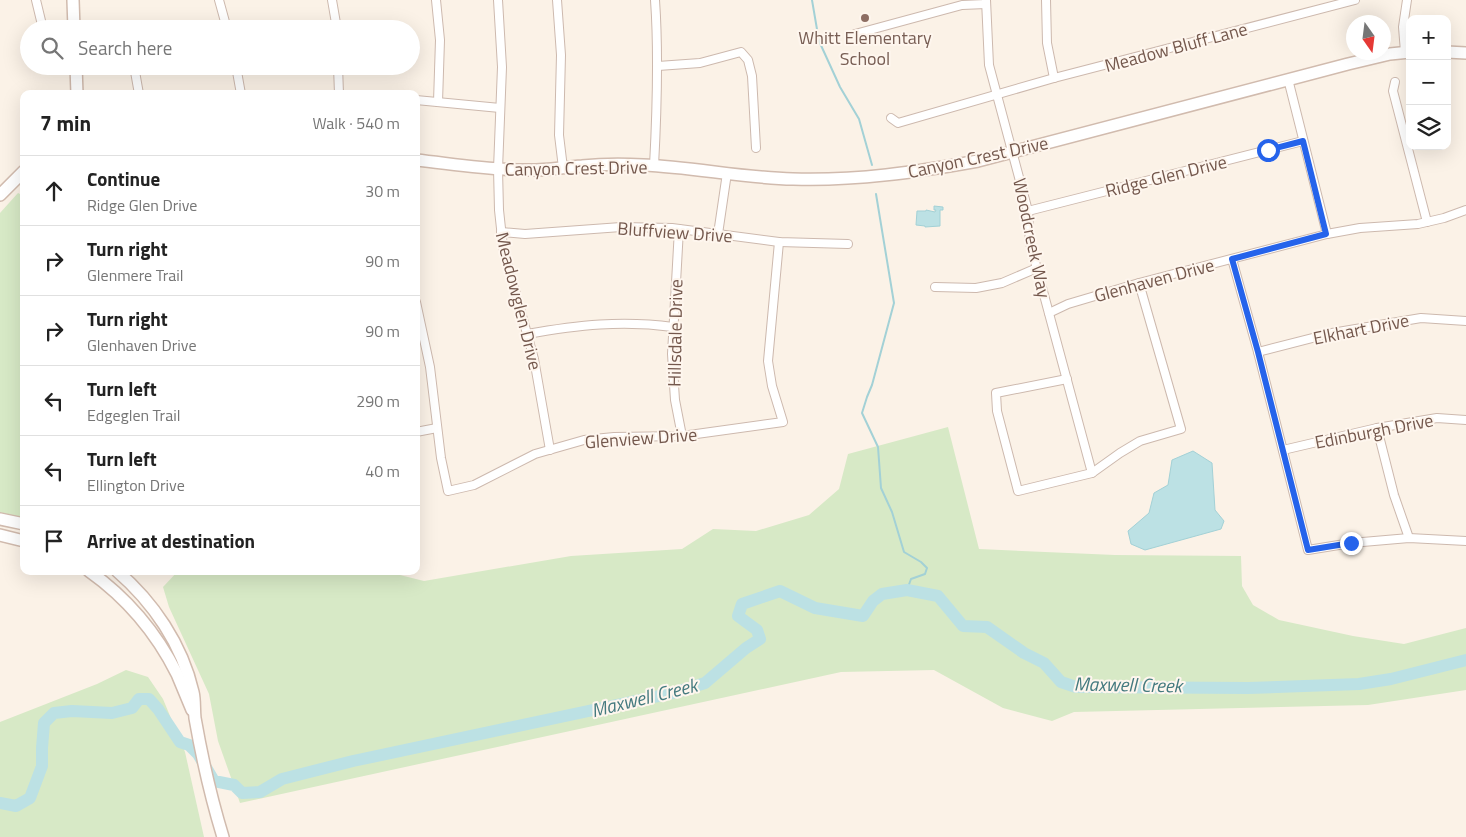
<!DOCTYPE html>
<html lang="en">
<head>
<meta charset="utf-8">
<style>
	:root { --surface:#fff; --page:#f2f2f2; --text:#222; --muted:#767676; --line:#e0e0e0 }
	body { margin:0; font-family:"Titillium Web",sans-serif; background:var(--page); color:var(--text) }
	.controls { position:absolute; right:15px; top:15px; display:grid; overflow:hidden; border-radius:10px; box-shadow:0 5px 20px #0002 }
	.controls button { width:45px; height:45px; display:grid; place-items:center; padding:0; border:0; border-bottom:1px solid var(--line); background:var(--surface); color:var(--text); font:25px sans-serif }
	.compass { position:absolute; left:1346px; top:15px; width:45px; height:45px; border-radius:50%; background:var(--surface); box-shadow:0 5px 20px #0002; rotate:166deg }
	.stop { position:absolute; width:15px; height:15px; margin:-11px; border:4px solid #2563eb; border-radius:50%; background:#fff }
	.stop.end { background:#2563eb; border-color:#fff; box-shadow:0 1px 5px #0008 }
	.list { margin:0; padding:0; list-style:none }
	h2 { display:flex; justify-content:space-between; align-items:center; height:65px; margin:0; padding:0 20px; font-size:21px }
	h2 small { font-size:16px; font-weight:400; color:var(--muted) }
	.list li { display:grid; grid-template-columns:32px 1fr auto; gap:15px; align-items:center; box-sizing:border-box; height:70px; padding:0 20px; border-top:1px solid var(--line) }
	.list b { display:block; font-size:19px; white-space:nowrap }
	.list p { margin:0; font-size:16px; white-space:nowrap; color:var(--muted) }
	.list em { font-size:16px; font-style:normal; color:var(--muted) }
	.icon { flex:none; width:28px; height:28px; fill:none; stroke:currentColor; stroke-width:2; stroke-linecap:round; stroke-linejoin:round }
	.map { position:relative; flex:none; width:1466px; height:837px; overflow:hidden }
	.search { position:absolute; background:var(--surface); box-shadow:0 5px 20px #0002; left:20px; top:20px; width:400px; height:55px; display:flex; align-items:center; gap:12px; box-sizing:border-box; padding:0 18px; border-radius:28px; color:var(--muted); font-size:19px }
	.panel { position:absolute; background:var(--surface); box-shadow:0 5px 20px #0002; left:20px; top:90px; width:400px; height:485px; border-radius:10px }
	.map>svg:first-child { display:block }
	.green { fill:#d7e9c6 }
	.water { fill:#bce1e4; stroke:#a3d1d6 }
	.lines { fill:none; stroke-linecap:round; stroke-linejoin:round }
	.stream { stroke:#a3d1d6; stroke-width:2 }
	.river { stroke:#bce1e4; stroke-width:12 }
	.street-casing { stroke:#cdb9ae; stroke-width:10 }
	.secondary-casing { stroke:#d1bbae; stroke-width:14 }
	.street { stroke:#fff; stroke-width:8 }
	.secondary { stroke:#fff; stroke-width:11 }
	.route { stroke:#2563eb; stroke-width:6 }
	.education-dot { fill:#8d6e63; stroke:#fef6ee; stroke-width:2 }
	.labels { text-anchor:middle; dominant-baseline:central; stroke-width:4; stroke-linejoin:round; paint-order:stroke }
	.education-label { font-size:18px; fill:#785e54; stroke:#fef6ee }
	.street-label { font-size:18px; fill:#74584d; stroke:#fef6ee }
	.water-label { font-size:19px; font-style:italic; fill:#447a7f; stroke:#fef6ee }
</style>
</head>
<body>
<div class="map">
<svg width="1466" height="837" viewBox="0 0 1466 837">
	<rect width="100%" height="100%" fill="#fbf2e7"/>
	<g class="green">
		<path d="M 18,193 L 24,196 L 24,520 L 0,516 L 0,213 Z"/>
		<path d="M 948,427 L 979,549 L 1115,555 L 1241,556 L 1242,586 L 1253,605 L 1279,620 L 1353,636 L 1404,644 L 1466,628 L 1466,690 L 1368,705 L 1074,712 L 1052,721 L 1003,708 L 934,670 L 841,672 L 240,803 L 218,741 L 209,694 L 169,607 L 163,587 L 178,571 L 384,571 L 424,581 L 571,556 L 682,549 L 713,529 L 756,531 L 809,515 L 839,489 L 848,454 Z"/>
		<path d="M 126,670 L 148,677 L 163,699 L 185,752 L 204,837 L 0,837 L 0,722 L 97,684 Z"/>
	</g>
	<g class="water">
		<path d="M 934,206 L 943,207 L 943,210 L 940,210 L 940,226 L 925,227 L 925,226 L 916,225 L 917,211 L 926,211 L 926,210 L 935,212 L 936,210 L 934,210 Z"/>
		<path d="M 1193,451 L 1212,463 L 1215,510 L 1224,521 L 1221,529 L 1145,550 L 1131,544 L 1128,531 L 1149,513 L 1154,493 L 1168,485 L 1172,460 Z"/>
	</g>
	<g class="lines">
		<g class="stream">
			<path d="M 812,0 L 819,41 L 840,87 L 859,119 L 872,165"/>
			<path d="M 876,194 L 894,303 L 872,385 L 867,397 L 862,413 L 878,447 L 881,488 L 892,512 L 904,552 L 921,562 L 927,568 L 925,574 L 911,579 L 907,590"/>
		</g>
		<path class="river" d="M 0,803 L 16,806 L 30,798 L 42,766 L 42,748 L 44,723 L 54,713 L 72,711 L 112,713 L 132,708 L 139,699 L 149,699 L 158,709 L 180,742 L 189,745 L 198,754 L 214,781 L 234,785 L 242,793 L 260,792 L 282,779 L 353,761 L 673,693 L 705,683 L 746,648 L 760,639 L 757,630 L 738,616 L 742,604 L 780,591 L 815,608 L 863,616 L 873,601 L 882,594 L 907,590 L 938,596 L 963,626 L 987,627 L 1024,653 L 1044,663 L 1061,682 L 1076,687 L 1248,688 L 1359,684 L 1391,679 L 1466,660"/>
		<g class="street-casing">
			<g id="street">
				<path d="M 36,0 L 43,29"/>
				<path d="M 219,0 L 227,29"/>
				<path d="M 332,0 L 337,29"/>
				<path d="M 436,0 L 440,40 L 438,102"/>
				<path d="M 498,0 L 502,67 L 498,169 L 499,210 L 503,247 L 534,359 L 550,450"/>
				<path d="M 557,0 L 561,55 L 559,135 L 563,168"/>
				<path d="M 986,0 L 989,65 L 1028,211 L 1030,243 L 1092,473"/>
				<path d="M 1046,0 L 1047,43 L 1054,78"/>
				<path d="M 855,34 L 962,5 L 986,4"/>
				<path d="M 1405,52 L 1403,27 L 1407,0"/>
				<path d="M 134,66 L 139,94"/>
				<path d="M 236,66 L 241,94"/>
				<path d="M 338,66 L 339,94"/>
				<path d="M 658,66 L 700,63 L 741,52 L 748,60 L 752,76 L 756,148"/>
				<path d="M 1288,79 L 1327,234"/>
				<path d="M 1395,82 L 1393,91 L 1427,222"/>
				<path d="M 416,100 L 500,108"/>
				<path d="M 891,118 L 898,123 L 1054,78 L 1355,0"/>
				<path d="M 654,166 C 657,110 659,56 655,0"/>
				<path d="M 1028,211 L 1303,141"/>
				<path d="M 679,229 L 672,354 L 675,400 L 682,436"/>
				<path d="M 501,232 L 525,234 L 621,227 L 672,228 L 779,242 L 848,244"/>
				<path d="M 718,234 L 727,173"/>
				<path d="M 1232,259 L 1258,352 L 1308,550 L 1351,543 L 1409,538 L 1466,541"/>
				<path d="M 935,287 L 976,288 L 1002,283 L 1037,268"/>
				<path d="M 416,302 L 430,367 L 441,458 L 448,491 L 474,485 L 535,454 L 584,440 L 614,437 L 682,436 L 783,422 L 772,386 L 768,361 L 779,242"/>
				<path d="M 1049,313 L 1068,304 L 1139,283 L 1327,234 L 1360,228 L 1418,224 L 1444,218 L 1466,210"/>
				<path d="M 527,334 C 578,325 622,320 673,327"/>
				<path d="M 1258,352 L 1332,333 L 1421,318 L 1466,321"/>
				<path d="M 1067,379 L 996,393 L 997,411 L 1018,491 L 1092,473 L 1120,453 L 1140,441 L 1181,429 L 1139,283"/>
				<path d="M 1377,428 L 1394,495 L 1409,538"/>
				<path d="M 416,432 L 437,428"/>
				<path d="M 1283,450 L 1377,428 L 1437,418 L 1466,420"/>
			</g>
		</g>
		<g class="secondary-casing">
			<g id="secondary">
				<path d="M 73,0 L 74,29"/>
				<path d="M 1447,52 L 1466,53"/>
				<path d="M 76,66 L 77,94"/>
				<path d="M 416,160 C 453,164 489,170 525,170 C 544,171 563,167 582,166 C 602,164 623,164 643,165 C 693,167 743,178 793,179 C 856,181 917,172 978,161 L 1348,64 L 1390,54 L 1410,52"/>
				<path d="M 0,195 L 24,171"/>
				<path d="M 0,519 L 24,524"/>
				<path d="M 0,535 L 24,541"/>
				<path d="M 89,571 C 127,598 156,632 177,674 C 182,686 187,698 192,710"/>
				<path d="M 117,571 C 153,602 182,644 193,692 C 195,700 194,709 195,718 C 202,758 211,798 223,837"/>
			</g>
		</g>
		<use href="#street" class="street"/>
		<use href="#secondary" class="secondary"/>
	</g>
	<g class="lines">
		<path class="route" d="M 1268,150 L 1303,141 L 1326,234 L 1232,259 L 1258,352 L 1308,550 L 1351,543"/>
	</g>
	<circle class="education-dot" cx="865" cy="18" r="5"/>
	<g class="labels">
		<g class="education-label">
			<text x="865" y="37">Whitt Elementary<tspan x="865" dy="21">School</tspan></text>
		</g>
		<g class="street-label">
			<text transform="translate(1176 47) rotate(-15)">Meadow Bluff Lane</text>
			<text transform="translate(978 157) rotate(-12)">Canyon Crest Drive</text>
			<text transform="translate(576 168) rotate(-1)">Canyon Crest Drive</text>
			<text transform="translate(1166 176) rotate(-14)">Ridge Glen Drive</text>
			<text transform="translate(675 232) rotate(4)">Bluffview Drive</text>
			<text transform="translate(1032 238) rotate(78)">Woodcreek Way</text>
			<text transform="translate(1154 280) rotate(-15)">Glenhaven Drive</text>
			<text transform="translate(519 301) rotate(76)">Meadowglen Drive</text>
			<text transform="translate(1361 329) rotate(-11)">Elkhart Drive</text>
			<text transform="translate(675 333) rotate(-89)">Hillsdale Drive</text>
			<text transform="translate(1374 431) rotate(-11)">Edinburgh Drive</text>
			<text transform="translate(641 438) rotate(-4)">Glenview Drive</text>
		</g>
		<g class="water-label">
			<text transform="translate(1128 684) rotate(1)">Maxwell Creek</text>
			<text transform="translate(644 697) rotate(-14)">Maxwell Creek</text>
		</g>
	</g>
</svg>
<div class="controls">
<button>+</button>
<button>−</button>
<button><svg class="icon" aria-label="layers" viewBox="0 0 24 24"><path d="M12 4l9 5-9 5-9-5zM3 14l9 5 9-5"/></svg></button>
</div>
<svg class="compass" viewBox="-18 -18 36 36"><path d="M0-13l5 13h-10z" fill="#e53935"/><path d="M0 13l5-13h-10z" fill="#767676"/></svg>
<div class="stop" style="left:1268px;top:150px"></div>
<div class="stop end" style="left:1351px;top:543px"></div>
<div class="search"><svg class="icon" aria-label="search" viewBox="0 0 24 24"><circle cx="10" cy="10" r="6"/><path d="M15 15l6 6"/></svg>Search here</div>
<section class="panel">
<h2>7 min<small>Walk · 540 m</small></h2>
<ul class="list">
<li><svg class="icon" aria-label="ahead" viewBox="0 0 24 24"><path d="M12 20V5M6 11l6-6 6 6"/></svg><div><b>Continue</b><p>Ridge Glen Drive</p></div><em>30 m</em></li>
<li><svg class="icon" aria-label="right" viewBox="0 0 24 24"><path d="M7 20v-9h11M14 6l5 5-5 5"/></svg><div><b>Turn right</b><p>Glenmere Trail</p></div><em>90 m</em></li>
<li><svg class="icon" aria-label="right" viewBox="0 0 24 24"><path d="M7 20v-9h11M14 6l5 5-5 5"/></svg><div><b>Turn right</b><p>Glenhaven Drive</p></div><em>90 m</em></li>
<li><svg class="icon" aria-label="left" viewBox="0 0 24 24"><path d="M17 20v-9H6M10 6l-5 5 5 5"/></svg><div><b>Turn left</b><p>Edgeglen Trail</p></div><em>290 m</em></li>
<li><svg class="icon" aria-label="left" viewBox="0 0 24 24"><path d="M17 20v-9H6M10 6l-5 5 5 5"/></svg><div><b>Turn left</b><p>Ellington Drive</p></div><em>40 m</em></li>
<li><svg class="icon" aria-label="arrive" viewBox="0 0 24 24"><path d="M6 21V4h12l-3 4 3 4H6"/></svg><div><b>Arrive at destination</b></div></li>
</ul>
</section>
</div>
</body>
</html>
